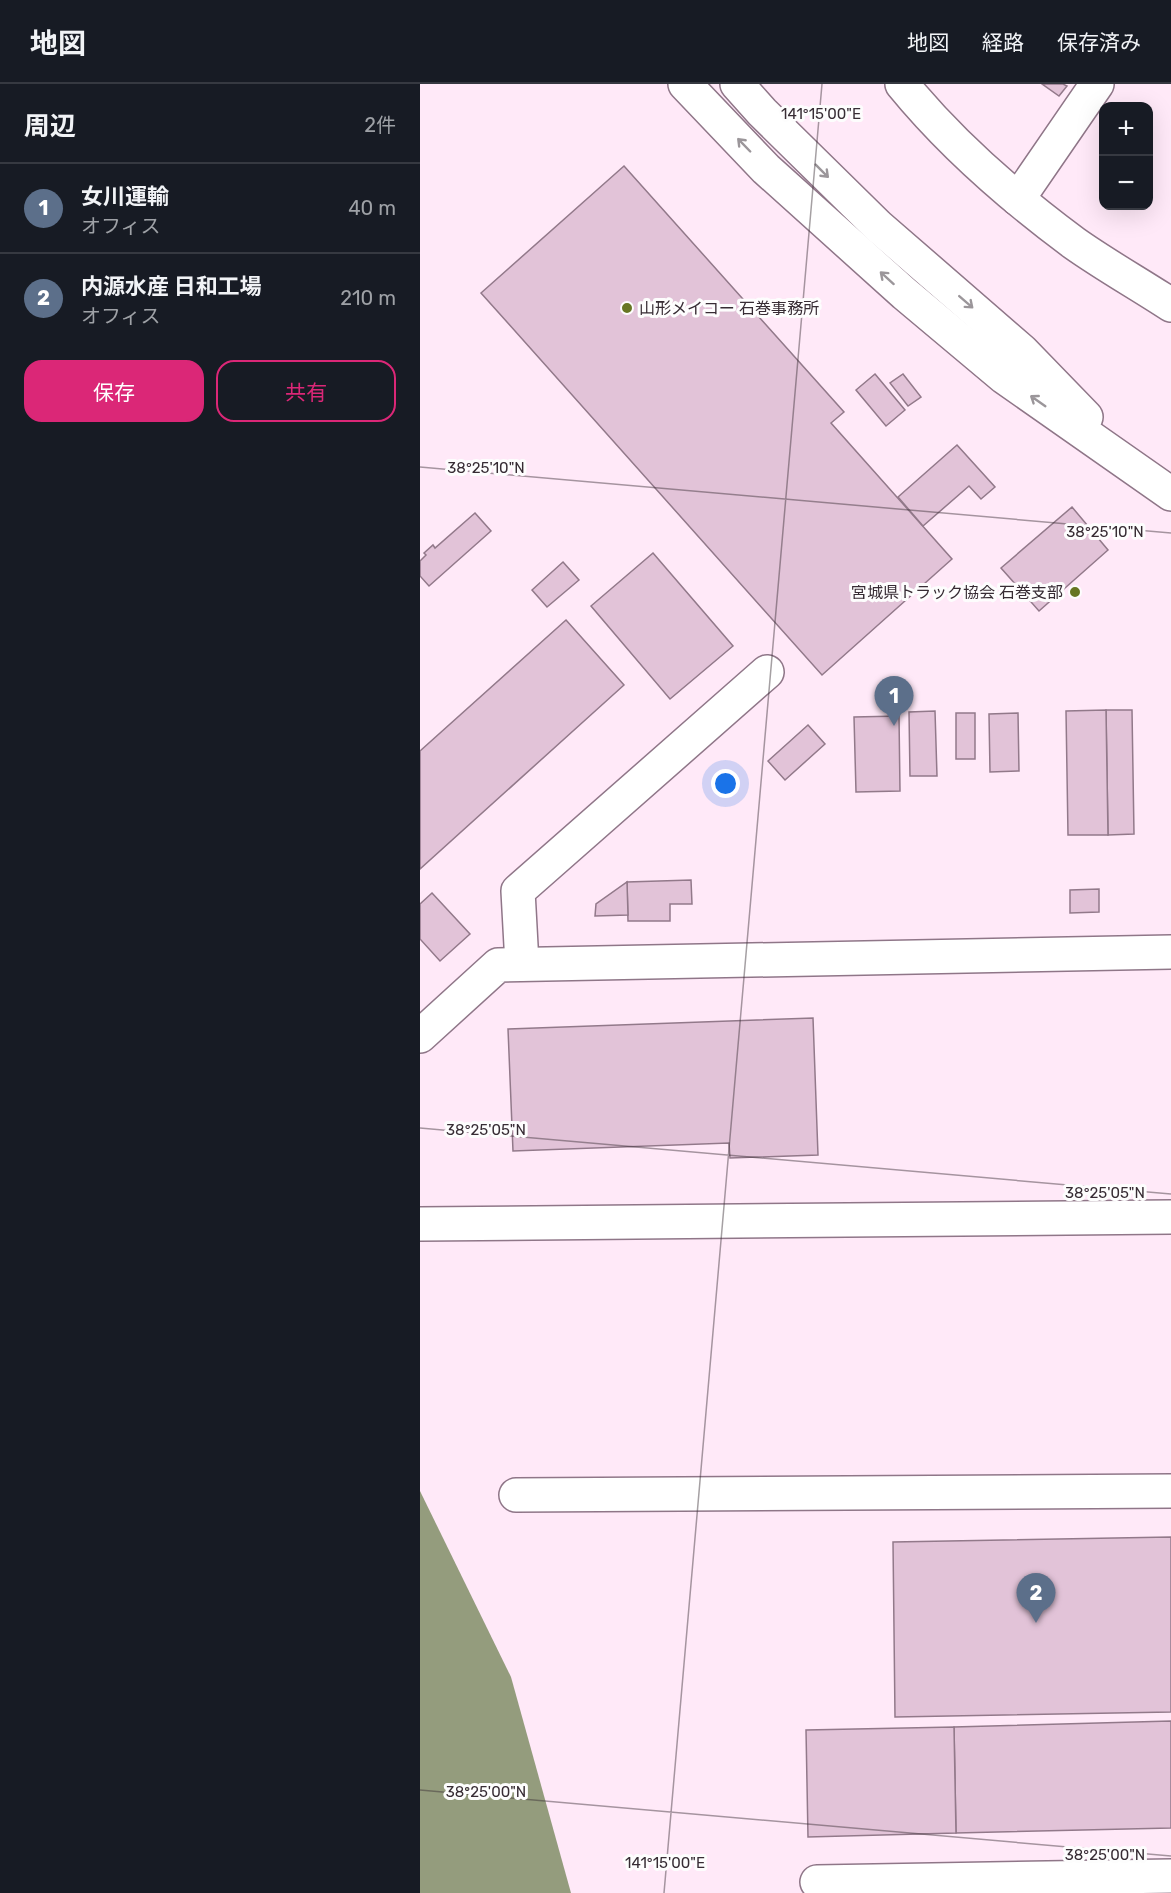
<!DOCTYPE html>
<html lang="ja">
<head>
<meta charset="utf-8">
<style>
	:root { --surface:#171b24; --page:#20242c; --text:#f1f3f6; --muted:#9ea1a6; --line:#363941; --accent:#db2777 }
	body { margin:0; font-family:Rubik,"Noto Sans JP",sans-serif; background:var(--page); color:var(--text) }
	.controls { position:absolute; right:18px; top:18px; display:grid; overflow:hidden; border-radius:12px; box-shadow:0 6px 24px #0002 }
	.controls button { width:54px; height:54px; display:grid; place-items:center; padding:0; border:0; border-bottom:2px solid var(--line); background:var(--surface); color:var(--text); font:30px sans-serif }
	.you { position:absolute; left:306px; top:700px; width:21px; height:21px; margin:-15px; border:4px solid #fff; border-radius:50%; background:#1a73e8; box-shadow:0 0 0 9px #1a73e833 }
	.badge { display:grid; place-items:center; width:39px; height:39px; border-radius:50%; background:var(--accent); color:#fff; font-size:20px; font-weight:700 }
	.pin { position:absolute; translate:-50% -50px; filter:drop-shadow(0 2px 3px #0008) }
	.pin::after { content:''; position:absolute; top:32px; width:21px; height:18px; background:inherit; clip-path:polygon(0 0,100% 0,50% 100%) }
	.list { margin:0; padding:0; list-style:none }
	h2 { display:flex; justify-content:space-between; align-items:center; height:78px; margin:0; padding:0 24px; font-size:26px }
	h2 small { font-size:20px; font-weight:400; color:var(--muted) }
	.list li { display:grid; grid-template-columns:39px 1fr auto; gap:18px; align-items:center; box-sizing:border-box; height:90px; padding:0 24px; border-top:2px solid var(--line) }
	.list b { display:block; font-size:22px; white-space:nowrap }
	.list p { margin:0; font-size:20px; white-space:nowrap; color:var(--muted) }
	.list em { font-size:20px; font-style:normal; color:var(--muted) }
	.actions { display:flex; gap:12px; padding:18px 24px }
	.actions a { flex:1; padding:14px 0; border:2px solid var(--accent); border-radius:18px; text-align:center; font-size:21px; color:var(--accent) }
	.actions .main { background:var(--accent); color:#fff }
	.map { position:relative; flex:none; width:751px; height:1809px; overflow:hidden }
	header { display:flex; align-items:center; gap:36px; box-sizing:border-box; height:84px; padding:0 30px; background:var(--surface); border-bottom:2px solid var(--line) }
	header strong { font-size:28px }
	nav { display:flex; gap:33px; margin-inline-start:auto; font-size:21px }
	main { display:flex }
	aside { flex:1; background:var(--surface) }
	.map>svg:first-child { display:block }
	.water { fill:#949c7d }
	.building { fill:#e2c3d8; stroke:#92798a; stroke-width:1.5 }
	.lines { fill:none; stroke-linecap:round; stroke-linejoin:round }
	.minor-casing { stroke:#8f7688; stroke-width:36 }
	.minor { stroke:#fff; stroke-width:33 }
	.oneway { stroke:#9b969a }
	.ticks { fill:none; stroke:#372c34; stroke-width:1.5; stroke-opacity:0.45 }
	.poi-dot { fill:#677623; stroke:#fdfdfd; stroke-width:2 }
	.labels { text-anchor:middle; dominant-baseline:central; stroke-width:6; stroke-linejoin:round; paint-order:stroke }
	.poi-label { font-size:16px; fill:#372c34; stroke:#fdfdfd; text-anchor:start }
	.ticks-label { font-size:15px; text-anchor:middle; fill:#372c34; stroke:#fdfdfd; stroke-width:6; stroke-linejoin:round; paint-order:stroke }
</style>
</head>
<body>
<header>
<strong>地図</strong>
<nav><a>地図</a><a>経路</a><a>保存済み</a></nav>
</header>
<main>
<aside>
<h2>周辺<small>2件</small></h2>
<ul class="list">
<li><span class="badge" style="background:#5c6f8a">1</span><div><b>女川運輸</b><p>オフィス</p></div><em>40 m</em></li>
<li><span class="badge" style="background:#5c6f8a">2</span><div><b>内源水産 日和工場</b><p>オフィス</p></div><em>210 m</em></li>
</ul>
<div class="actions"><a class="main">保存</a><a>共有</a></div>
</aside>
<div class="map">
<svg width="751" height="1809" viewBox="0 0 751 1809">
	<rect width="100%" height="100%" fill="#ffe9f8"/>
	<path class="water" d="M 0,1407 L 91,1593 L 151,1809 L 0,1809 Z"/>
	<g class="building">
		<path d="M 622,0 L 643,0 L 647,2 L 639,12 Z"/>
		<path d="M 204,82 L 424,328 L 411,339 L 532,475 L 402,591 L 61,209 Z"/>
		<path d="M 455,290 L 485,326 L 466,342 L 436,306 Z"/>
		<path d="M 483,290 L 501,313 L 488,322 L 470,299 Z"/>
		<path d="M 537,361 L 575,403 L 561,415 L 549,402 L 503,442 L 478,413 Z"/>
		<path d="M 652,423 L 688,466 L 619,527 L 581,484 Z"/>
		<path d="M 55,429 L 71,447 L 9,502 L 0,492 L 0,477 L 6,471 L 4,469 L 13,461 L 15,464 Z"/>
		<path d="M 233,469 L 313,562 L 250,615 L 171,522 Z"/>
		<path d="M 143,478 L 159,496 L 127,523 L 112,506 Z"/>
		<path d="M 146,536 L 204,601 L 0,785 L 0,667 Z"/>
		<path d="M 686,626 L 712,626 L 714,750 L 688,751 Z"/>
		<path d="M 686,626 L 688,751 L 648,751 L 646,627 Z"/>
		<path d="M 515,627 L 517,692 L 490,692 L 489,628 Z"/>
		<rect x="536" y="629" width="19" height="46"/>
		<path d="M 598,629 L 599,687 L 570,688 L 569,630 Z"/>
		<path d="M 479,632 L 480,707 L 436,708 L 434,633 Z"/>
		<path d="M 388,641 L 405,660 L 365,696 L 348,677 Z"/>
		<path d="M 271,796 L 272,820 L 250,820 L 250,837 L 208,837 L 207,798 Z"/>
		<path d="M 207,798 L 208,831 L 175,832 L 176,820 Z"/>
		<path d="M 679,805 L 679,828 L 650,829 L 650,806 Z"/>
		<path d="M 12,809 L 50,850 L 20,877 L 0,855 L 0,820 Z"/>
		<path d="M 393,934 L 398,1071 L 310,1074 L 309,1059 L 93,1067 L 88,945 Z"/>
		<path d="M 751,1453 L 751,1628 L 475,1633 L 473,1458 Z"/>
		<path d="M 751,1637 L 751,1744 L 536,1749 L 534,1643 Z"/>
		<path d="M 534,1643 L 536,1749 L 388,1753 L 386,1646 Z"/>
	</g>
	<g class="lines">
		<g class="minor-casing">
			<g id="minor">
				<path d="M 265,0 L 346,85 L 485,210 L 584,293 L 751,410"/>
				<path d="M 317,0 L 342,28 L 458,142 L 602,267 L 666,333"/>
				<path d="M 482,0 C 531,60 592,113 654,159 C 685,181 719,200 751,221"/>
				<path d="M 598,115 L 677,0"/>
				<path d="M 102,880 L 98,807 L 347,588"/>
				<path d="M 0,952 L 78,881 L 751,868"/>
				<path d="M 0,1140 L 751,1133"/>
				<path d="M 96,1411 L 751,1407"/>
				<path d="M 397,1798 L 751,1792"/>
			</g>
		</g>
		<use href="#minor" class="minor"/>
	</g>
	<defs><path id="oneway-shaft" d="M-6 0H5M1.5-3L5.5 0L1.5 3" fill="none" stroke-width="1.6" stroke-linecap="round" stroke-linejoin="round" transform="scale(1.5)"/></defs>
	<g class="oneway">
		<use href="#oneway-shaft" transform="translate(324 61) rotate(-134)"/>
		<use href="#oneway-shaft" transform="translate(402 87) rotate(45)"/>
		<use href="#oneway-shaft" transform="translate(467 194) rotate(-138)"/>
		<use href="#oneway-shaft" transform="translate(546 218) rotate(41)"/>
		<use href="#oneway-shaft" transform="translate(618 317) rotate(-145)"/>
	</g>
	<path class="ticks" d="M 0,383 L 751,449M 0,1044 L 751,1110M 0,1706 L 751,1772M 244,1809 L 402,0"/>
	<g class="poi-dot">
		<circle cx="207" cy="224" r="6"/>
		<circle cx="655" cy="508" r="6"/>
	</g>
	<g class="labels">
		<g class="poi-label">
			<text x="219" y="224">山形メイコー 石巻事務所</text>
			<text x="643" y="508" text-anchor="end">宮城県トラック協会 石巻支部</text>
		</g>
	</g>
	<g class="ticks-label">
		<text x="401" y="35">141°15'00"E</text>
		<text x="66" y="389">38°25'10"N</text>
		<text x="685" y="453">38°25'10"N</text>
		<text x="66" y="1051">38°25'05"N</text>
		<text x="685" y="1114">38°25'05"N</text>
		<text x="66" y="1713">38°25'00"N</text>
		<text x="685" y="1776">38°25'00"N</text>
		<text x="245" y="1784">141°15'00"E</text>
	</g>
</svg>
<div class="controls">
<button>+</button>
<button>−</button>
</div>
<div class="you"></div>
<div class="pin badge" style="left:474px;top:642px;background:#5c6f8a">1</div>
<div class="pin badge" style="left:616px;top:1539px;background:#5c6f8a">2</div>
</div>
</main>
</body>
</html>
